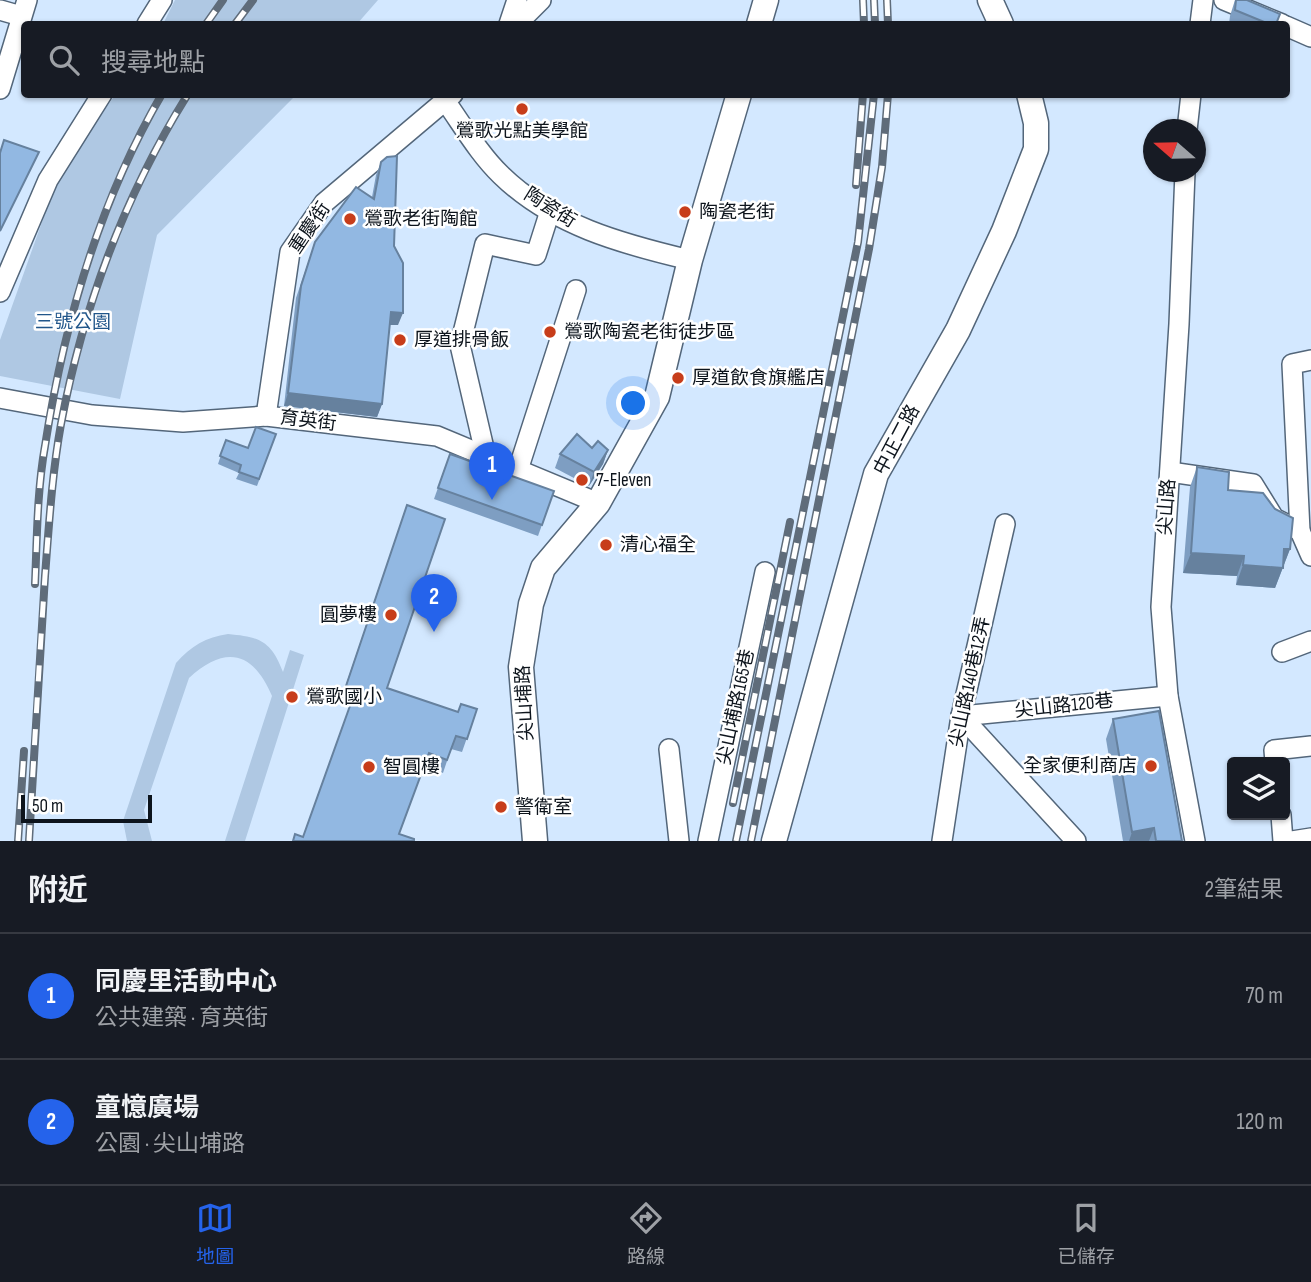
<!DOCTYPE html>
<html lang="zh-TW">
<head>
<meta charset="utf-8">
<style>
	:root { --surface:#171b24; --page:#242831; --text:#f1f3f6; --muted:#9ea1a6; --line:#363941; --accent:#2563eb }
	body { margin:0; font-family:"Sofia Sans Condensed","Noto Sans TC",sans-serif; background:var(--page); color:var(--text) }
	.controls { position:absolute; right:21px; bottom:21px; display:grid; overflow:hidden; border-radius:7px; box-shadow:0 2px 5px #0004 }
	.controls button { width:63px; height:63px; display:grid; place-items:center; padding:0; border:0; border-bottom:2px solid var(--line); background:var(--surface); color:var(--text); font:35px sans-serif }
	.compass { position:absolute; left:1143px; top:119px; width:63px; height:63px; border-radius:50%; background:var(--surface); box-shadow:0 2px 5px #0004; rotate:290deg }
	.scale { position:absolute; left:21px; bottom:18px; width:131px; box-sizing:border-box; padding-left:7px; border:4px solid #0d141c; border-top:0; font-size:19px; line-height:24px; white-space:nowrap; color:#0d141c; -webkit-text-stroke:5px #fff; paint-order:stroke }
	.you { position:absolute; left:634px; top:404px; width:24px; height:24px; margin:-18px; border:5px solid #fff; border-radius:50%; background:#1a73e8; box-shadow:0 0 0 10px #1a73e833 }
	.badge { display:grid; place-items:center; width:46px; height:46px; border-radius:50%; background:var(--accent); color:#fff; font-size:23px; font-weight:700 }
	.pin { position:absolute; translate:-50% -58px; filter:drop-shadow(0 2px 4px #0008) }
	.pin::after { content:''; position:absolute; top:37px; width:24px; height:21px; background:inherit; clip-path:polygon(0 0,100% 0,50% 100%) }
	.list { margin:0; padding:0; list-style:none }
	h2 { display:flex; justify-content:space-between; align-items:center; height:91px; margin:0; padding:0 28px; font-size:30px }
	h2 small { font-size:23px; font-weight:400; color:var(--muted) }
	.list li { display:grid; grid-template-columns:46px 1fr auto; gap:21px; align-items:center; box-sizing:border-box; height:126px; padding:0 28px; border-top:2px solid var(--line) }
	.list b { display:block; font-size:26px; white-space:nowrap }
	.list p { margin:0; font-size:23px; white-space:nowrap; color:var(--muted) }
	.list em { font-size:23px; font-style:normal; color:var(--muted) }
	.icon { flex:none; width:38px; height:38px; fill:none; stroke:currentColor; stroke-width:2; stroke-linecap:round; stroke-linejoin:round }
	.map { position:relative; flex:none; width:1311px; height:841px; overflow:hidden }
	.search { position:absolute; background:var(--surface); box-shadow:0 2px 5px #0004; left:21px; right:21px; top:21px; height:77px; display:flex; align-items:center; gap:18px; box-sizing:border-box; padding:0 24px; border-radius:7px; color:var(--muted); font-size:26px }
	.sheet { height:343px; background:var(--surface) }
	nav { display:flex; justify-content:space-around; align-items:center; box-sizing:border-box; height:98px; border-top:2px solid var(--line); background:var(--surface); font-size:19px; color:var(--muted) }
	nav a { display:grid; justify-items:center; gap:4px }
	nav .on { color:var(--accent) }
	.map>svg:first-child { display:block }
	.green { fill:#afc8e3 }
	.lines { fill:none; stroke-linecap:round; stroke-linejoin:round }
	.minor-casing { stroke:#53667a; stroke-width:22 }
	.major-casing { stroke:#53667a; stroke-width:27 }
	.minor { stroke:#fff; stroke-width:19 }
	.major { stroke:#fff; stroke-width:24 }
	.rail-casing { stroke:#5f6c7a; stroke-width:8 }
	.rail { stroke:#fff; stroke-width:5; stroke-dasharray:16; stroke-linecap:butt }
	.wall { fill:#7e9ec2 }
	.shaded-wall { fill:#66819e }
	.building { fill:#92b8e2; stroke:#66819e; stroke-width:2 }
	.poi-dot { fill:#c73d1a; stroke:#fff; stroke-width:2.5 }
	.labels { text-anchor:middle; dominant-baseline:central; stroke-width:5; stroke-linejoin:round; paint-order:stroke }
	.poi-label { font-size:19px; fill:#0d141c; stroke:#fff; text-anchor:start }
	.street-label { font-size:19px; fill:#0d141c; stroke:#fff }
	.park-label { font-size:19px; fill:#21568a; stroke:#fff }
</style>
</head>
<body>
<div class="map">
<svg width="1311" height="841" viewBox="0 0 1311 841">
	<rect width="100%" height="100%" fill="#d3e8ff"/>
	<g class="green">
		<path d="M 175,0 L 378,0 L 357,24 L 163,24 Z"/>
		<path d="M 115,95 L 296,95 L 157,235 L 120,399 L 0,376 L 0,340 L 58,177 Z"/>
		<path d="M 228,634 C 260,637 271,641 283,672 L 290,650 L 304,655 L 245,841 L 225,841 L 272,696 C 253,651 225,645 189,678 L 144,810 L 152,841 L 127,841 L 123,821 L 176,663 C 191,646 206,637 228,634 Z"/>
	</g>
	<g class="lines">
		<g class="minor-casing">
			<g id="minor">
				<path d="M 1224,0 L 1282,24"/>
				<path d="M 0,10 L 21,16"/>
				<path d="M 147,24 L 162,0"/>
				<path d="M 509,24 L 517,0"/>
				<path d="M 517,24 L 541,0"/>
				<path d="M 1200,24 L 1203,0"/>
				<path d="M 1286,26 L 1311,37"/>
				<path d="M 0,89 L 27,0"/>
				<path d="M 446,102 C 463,126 480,155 501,175 C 552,225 622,244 690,260"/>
				<path d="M 1187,130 L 1191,94"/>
				<path d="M 1185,172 L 1179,324 L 1161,607 L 1168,696 L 1195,841"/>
				<path d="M 0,292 L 48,180 L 102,94"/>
				<path d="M 0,398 L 92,415 L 183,422 L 266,416 L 437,436 L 598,503"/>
				<path d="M 266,416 L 290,252 L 324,203 L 453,94"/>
				<path d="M 486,457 L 460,345 L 485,244 L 536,255 L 550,211"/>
				<path d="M 518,470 L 576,290"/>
				<path d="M 1170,472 L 1253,484 L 1274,518 L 1300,531 L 1311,556"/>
				<path d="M 1300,531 L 1292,364 L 1311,360"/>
				<path d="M 1282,652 L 1311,641"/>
				<path d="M 961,716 L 1168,696"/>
				<path d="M 961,716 L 1076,841"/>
				<path d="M 669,749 L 679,841"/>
				<path d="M 1275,762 L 1274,750 L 1311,746"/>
				<path d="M 1281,815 L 1283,841"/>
				<path d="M 708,841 L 765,572"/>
				<path d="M 942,841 L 961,716 L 1005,524"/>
				<path d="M 1292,841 L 1311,838"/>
			</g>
		</g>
		<g class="major-casing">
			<g id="major">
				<path d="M 990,0 L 1001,24"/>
				<path d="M 759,24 L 766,0"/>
				<path d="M 535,841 L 521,667 L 531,604 L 543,568 L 598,503 L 657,397 L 690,260 L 739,94"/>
				<path d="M 774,841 L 876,474 L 958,330 L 1004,231 L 1036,149 L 1036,123 L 1029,94"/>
			</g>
		</g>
		<use href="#minor" class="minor"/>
		<use href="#major" class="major"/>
		<g class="rail-casing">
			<g id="rail">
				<path d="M 863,0 L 864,24"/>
				<path d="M 874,0 L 875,24"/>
				<path d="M 887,0 L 888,24"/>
				<path d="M 206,24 L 223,0"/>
				<path d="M 235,24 L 253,0"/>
				<path d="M 856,185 L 863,94"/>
				<path d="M 35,584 C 37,538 37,491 45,446 C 64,323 99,202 162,94"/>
				<path d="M 733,803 L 790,522"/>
				<path d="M 18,841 L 24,751"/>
				<path d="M 29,841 C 34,753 39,665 45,576 C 49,525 52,474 61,424 C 83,307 125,195 188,94"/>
				<path d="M 736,841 L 858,242 L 874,94"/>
				<path d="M 751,841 L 869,249 L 882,167 L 888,94"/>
			</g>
		</g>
		<use href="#rail" class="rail"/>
	</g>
	<g class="wall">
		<path d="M 1235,0 L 1247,0 L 1276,24 L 1229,24 L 1230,16 Z"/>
		<path d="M 381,162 L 394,246 L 398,325 L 390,325 L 382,404 L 377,417 L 284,406 L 296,298 L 315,242 L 372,197 L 376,175 Z"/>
		<path d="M 276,434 L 257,486 L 236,479 L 239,473 L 218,464 L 226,440 L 248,448 Z"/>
		<path d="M 592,448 L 608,450 L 603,464 L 589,486 L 555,468 L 560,454 Z"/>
		<path d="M 450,454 L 554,491 L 538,536 L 434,499 Z"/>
		<path d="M 1197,467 L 1228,490 L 1290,549 L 1275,588 L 1236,585 L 1237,576 L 1183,573 L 1190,487 Z"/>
		<path d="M 407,505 L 387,688 L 458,712 L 477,709 L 462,752 L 451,749 L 443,773 L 424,766 L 351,702 L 341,699 Z"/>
		<path d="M 1113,719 L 1182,841 L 1123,841 L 1106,739 Z"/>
	</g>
	<g class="shaded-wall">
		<path d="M 391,312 L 403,313 L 398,325 L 386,325 Z"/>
		<path d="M 288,393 L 382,404 L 377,417 L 284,406 Z"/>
		<path d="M 608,450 L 603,464 L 589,486 L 594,472 Z"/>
		<path d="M 1284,549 L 1290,549 L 1275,588 L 1236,585 L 1243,565 Z"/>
		<path d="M 1191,553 L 1244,556 L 1237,576 L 1183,573 Z"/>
		<path d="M 1154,828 L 1149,841 L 1129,841 L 1132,832 Z"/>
	</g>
	<g class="building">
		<path d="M 1236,0 L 1247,0 L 1280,14 L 1276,24 L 1269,24 L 1235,10 Z"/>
		<path d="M 4,140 L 39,152 L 0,231 L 0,153 Z"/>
		<path d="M 397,156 L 394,246 L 403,263 L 403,313 L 391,312 L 382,404 L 288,393 L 301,286 L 315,242 L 356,187 L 374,199 L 381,162 L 387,157 Z"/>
		<path d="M 256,427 L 276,434 L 259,479 L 239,472 L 241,465 L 220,456 L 226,440 L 248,448 Z"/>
		<path d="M 577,434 L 592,448 L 598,441 L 608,450 L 594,472 L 560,454 Z"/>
		<path d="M 450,454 L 554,491 L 542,525 L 438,488 Z"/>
		<path d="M 1197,467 L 1229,472 L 1228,490 L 1263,493 L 1275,509 L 1293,518 L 1290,549 L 1284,549 L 1283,568 L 1243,565 L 1244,556 L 1191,553 Z"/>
		<path d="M 407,505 L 445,519 L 387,688 L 458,712 L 461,704 L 477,709 L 467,739 L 456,736 L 447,760 L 429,753 L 399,834 L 414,839 L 414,841 L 293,841 L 295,834 L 303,837 L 356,689 L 346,686 Z"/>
		<path d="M 1159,711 L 1182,841 L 1156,841 L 1154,828 L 1132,832 L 1113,719 Z"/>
	</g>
	<g class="poi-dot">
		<circle cx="522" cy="109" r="7"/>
		<circle cx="685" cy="212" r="7"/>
		<circle cx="350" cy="219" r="7"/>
		<circle cx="550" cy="332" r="7"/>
		<circle cx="400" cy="340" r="7"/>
		<circle cx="678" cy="378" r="7"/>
		<circle cx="582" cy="480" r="7"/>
		<circle cx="606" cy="545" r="7"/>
		<circle cx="391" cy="615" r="7"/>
		<circle cx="292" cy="697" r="7"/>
		<circle cx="1151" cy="766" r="7"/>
		<circle cx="369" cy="767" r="7"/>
		<circle cx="501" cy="807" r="7"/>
	</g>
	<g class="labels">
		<g class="poi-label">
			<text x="522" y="131" text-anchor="middle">鶯歌光點美學館</text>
			<text x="699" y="212">陶瓷老街</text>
			<text x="364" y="219">鶯歌老街陶館</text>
			<text x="564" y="332">鶯歌陶瓷老街徒步區</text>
			<text x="414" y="340">厚道排骨飯</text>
			<text x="692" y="378">厚道飲食旗艦店</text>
			<text x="596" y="480">7-Eleven</text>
			<text x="620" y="545">清心福全</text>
			<text x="377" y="615" text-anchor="end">圓夢樓</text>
			<text x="306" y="697">鶯歌國小</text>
			<text x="1137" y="766" text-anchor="end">全家便利商店</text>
			<text x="383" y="767">智圓樓</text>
			<text x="515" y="807">警衛室</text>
		</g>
		<g class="street-label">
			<text transform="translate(550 208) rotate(32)">陶瓷街</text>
			<text transform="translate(310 228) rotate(-56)">重慶街</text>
			<text transform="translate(308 421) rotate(7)">育英街</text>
			<text transform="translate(897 440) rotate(-62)">中正二路</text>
			<text transform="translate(1167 507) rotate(-86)">尖山路</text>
			<text transform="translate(970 682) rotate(-78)">尖山路140巷12弄</text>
			<text transform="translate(525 703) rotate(-93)">尖山埔路</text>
			<text transform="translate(1064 706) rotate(-6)">尖山路120巷</text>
			<text transform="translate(736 707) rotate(-78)">尖山埔路165巷</text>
		</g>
		<g class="park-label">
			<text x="73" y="322">三號公園</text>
		</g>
	</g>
</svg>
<div class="controls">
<button><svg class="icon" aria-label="layers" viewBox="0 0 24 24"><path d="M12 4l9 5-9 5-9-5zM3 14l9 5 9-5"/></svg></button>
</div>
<svg class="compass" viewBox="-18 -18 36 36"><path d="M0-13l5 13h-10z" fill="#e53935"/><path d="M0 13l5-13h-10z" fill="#9ea1a6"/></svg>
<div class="scale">50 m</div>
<div class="you"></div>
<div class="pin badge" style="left:492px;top:500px">1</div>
<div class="pin badge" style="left:434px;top:632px">2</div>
<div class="search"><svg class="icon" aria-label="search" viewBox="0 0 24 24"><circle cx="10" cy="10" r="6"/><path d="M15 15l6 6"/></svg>搜尋地點</div>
</div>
<section class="sheet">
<h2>附近<small>2筆結果</small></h2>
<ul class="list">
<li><span class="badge">1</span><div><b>同慶里活動中心</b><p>公共建築 · 育英街</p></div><em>70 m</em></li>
<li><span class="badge">2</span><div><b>童憶廣場</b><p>公園 · 尖山埔路</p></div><em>120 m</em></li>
</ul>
</section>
<nav>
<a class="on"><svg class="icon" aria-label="map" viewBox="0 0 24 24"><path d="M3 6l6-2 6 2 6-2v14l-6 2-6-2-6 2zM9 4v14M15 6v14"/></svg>地圖</a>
<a><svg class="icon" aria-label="directions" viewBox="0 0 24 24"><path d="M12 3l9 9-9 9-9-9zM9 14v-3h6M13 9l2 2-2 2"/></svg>路線</a>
<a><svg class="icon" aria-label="saved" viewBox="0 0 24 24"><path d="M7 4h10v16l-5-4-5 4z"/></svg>已儲存</a>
</nav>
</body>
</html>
